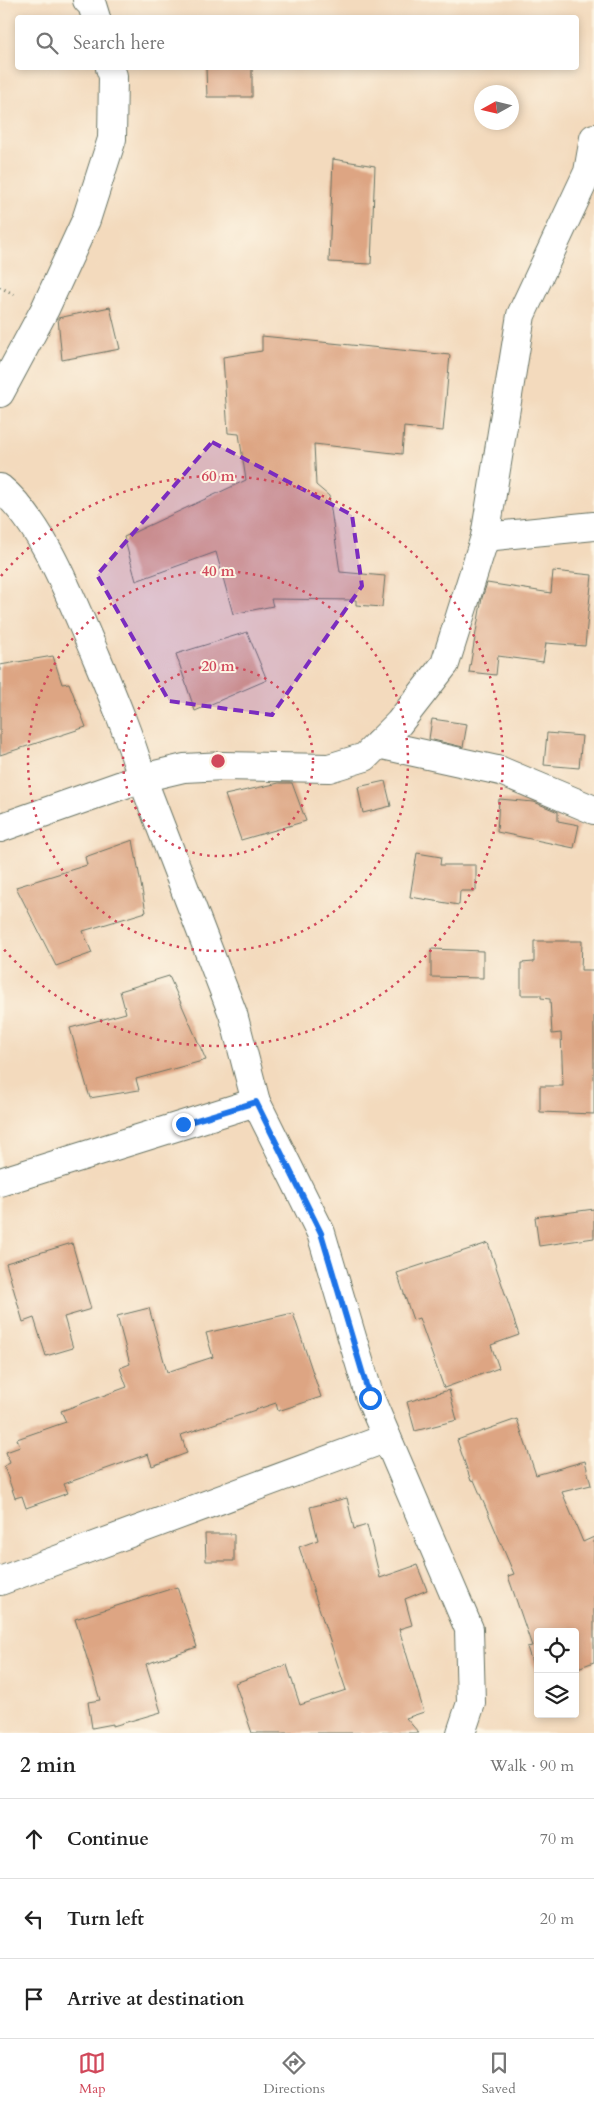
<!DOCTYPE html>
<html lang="en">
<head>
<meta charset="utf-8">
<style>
	:root { --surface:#fff; --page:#f6f6f6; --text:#222; --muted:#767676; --line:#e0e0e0; --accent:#d1495b }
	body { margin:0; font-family:Cardo,serif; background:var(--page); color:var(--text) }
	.controls { position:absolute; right:15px; bottom:15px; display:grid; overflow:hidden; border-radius:5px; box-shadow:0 2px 8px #0003 }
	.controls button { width:45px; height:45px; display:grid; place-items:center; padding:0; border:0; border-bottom:1px solid var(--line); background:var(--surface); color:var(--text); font:25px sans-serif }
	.compass { position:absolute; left:474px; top:85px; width:45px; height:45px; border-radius:50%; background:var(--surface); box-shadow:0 2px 8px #0003; rotate:262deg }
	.stop { position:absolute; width:15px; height:15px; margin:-11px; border:4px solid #1a73e8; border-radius:50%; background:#fff }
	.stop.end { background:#1a73e8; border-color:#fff; box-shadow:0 1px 5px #0008 }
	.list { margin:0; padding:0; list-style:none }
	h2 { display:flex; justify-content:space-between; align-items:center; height:65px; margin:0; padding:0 20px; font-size:21px }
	h2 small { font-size:16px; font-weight:400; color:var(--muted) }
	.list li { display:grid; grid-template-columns:32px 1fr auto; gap:15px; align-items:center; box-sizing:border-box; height:80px; padding:0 20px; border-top:1px solid var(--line) }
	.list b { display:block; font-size:19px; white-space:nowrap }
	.list em { font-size:16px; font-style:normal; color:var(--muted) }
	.icon { flex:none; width:28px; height:28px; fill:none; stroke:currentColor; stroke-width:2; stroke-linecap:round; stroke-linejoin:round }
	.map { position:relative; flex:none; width:594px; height:1733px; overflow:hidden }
	.search { position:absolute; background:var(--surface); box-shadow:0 2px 8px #0003; left:15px; right:15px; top:15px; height:55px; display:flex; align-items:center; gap:12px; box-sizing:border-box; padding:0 18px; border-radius:5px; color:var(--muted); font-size:19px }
	.sheet { height:305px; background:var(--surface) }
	nav { display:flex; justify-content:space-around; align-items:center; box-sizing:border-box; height:70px; border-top:1px solid var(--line); background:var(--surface); font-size:14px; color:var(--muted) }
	nav a { display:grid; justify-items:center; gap:2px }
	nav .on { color:var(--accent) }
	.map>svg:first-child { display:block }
	.building { fill:#dda583 }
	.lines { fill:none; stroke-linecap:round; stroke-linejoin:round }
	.street-casing { stroke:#697464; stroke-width:30 }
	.path { stroke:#697464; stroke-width:3; stroke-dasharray:1 4; stroke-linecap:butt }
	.street { stroke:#fff; stroke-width:28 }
	.route { stroke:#1a73e8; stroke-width:6 }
	.marked { fill:#7b2cbf; fill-opacity:0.2; stroke:#7b2cbf; stroke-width:4; stroke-dasharray:10 6; stroke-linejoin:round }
	.ring { fill:none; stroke:#d1495b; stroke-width:2.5; stroke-dasharray:2.5 5 }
	.centre { fill:#d1495b; stroke:#fcf5e5; stroke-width:2.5 }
	.ring-label { font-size:15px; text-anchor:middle; font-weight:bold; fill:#d1495b; stroke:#fcf5e5; stroke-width:4; stroke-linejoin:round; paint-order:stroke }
</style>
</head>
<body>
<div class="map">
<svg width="594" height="1733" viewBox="0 0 594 1733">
	<rect width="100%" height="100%" fill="#fcf5e5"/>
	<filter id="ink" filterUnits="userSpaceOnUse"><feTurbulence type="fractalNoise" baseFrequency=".02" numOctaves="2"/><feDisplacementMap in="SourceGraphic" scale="10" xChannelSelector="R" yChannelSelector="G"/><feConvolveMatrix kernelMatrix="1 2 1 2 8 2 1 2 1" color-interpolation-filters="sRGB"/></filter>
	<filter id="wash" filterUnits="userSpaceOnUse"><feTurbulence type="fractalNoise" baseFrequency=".0096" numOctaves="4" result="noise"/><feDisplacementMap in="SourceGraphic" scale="20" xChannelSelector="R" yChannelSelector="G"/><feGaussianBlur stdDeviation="1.12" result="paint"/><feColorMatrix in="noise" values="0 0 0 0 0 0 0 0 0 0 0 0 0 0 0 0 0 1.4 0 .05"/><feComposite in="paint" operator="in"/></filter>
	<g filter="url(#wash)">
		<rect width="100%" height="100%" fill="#f3dabd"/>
		<g id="blocks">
			<g class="building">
				<path d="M 206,68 L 252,68 L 252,97 L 207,97 Z"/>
				<path d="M 333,159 L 375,166 L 371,264 L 329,262 Z"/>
				<path d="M 110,307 L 120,349 L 62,360 L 58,318 Z"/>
				<path d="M 262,336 L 450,355 L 443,431 L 404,427 L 402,454 L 314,444 L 316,485 L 329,496 L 340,572 L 385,576 L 382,607 L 356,605 L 356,600 L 271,599 L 273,606 L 233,614 L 216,552 L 136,581 L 124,537 L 246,480 L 239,434 L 228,433 L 223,357 L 262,351 Z"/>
				<path d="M 553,571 L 592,575 L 585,646 L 546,643 L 543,662 L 498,656 L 496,675 L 469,672 L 482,598 L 487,583 L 551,593 Z"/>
				<path d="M 247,632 L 267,680 L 195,711 L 176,654 Z"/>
				<path d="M 53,656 L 62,684 L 69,683 L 86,727 L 0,755 L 0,665 Z"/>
				<path d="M 432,719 L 467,724 L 463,747 L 429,739 Z"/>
				<path d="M 547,733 L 582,736 L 579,768 L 544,765 Z"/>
				<path d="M 385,781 L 391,806 L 363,813 L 358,787 Z"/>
				<path d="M 279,783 L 292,783 L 306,821 L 241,840 L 225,795 Z"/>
				<path d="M 499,799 L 534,802 L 558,812 L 558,821 L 579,825 L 574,848 L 497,832 Z"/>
				<path d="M 133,840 L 146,912 L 83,931 L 92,953 L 56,966 L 16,887 L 87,865 L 85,857 Z"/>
				<path d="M 417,853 L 441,857 L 440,865 L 476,865 L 476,891 L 460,891 L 459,905 L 410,897 Z"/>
				<path d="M 534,941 L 582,941 L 581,970 L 594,970 L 594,1114 L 540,1112 L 540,1086 L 563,1086 L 561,1033 L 552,1034 L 550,999 L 541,998 L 541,995 L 521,995 L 521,963 L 534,962 Z"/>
				<path d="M 431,949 L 483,951 L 483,978 L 431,977 Z"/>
				<path d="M 169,976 L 206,1060 L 136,1079 L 139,1090 L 90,1098 L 70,1028 L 126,1013 L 120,991 Z"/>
				<path d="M 594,1209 L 594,1238 L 539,1246 L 535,1217 Z"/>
				<path d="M 72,1243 L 91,1309 L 64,1317 L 73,1348 L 46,1356 L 34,1318 L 23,1322 L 6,1263 Z"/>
				<path d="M 488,1243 L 519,1335 L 491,1345 L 499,1368 L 444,1388 L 419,1318 L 413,1320 L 397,1273 Z"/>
				<path d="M 149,1308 L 167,1372 L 213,1357 L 206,1333 L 293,1313 L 321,1397 L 278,1411 L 276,1403 L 181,1435 L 187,1453 L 152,1466 L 148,1454 L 64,1484 L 68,1493 L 26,1508 L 22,1496 L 15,1498 L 4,1466 L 10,1463 L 6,1452 L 20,1447 L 17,1439 L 66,1422 L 61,1411 L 127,1387 L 120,1368 L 130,1364 L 117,1316 Z"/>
				<path d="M 449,1390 L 457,1420 L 415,1431 L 407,1402 Z"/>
				<path d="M 517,1419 L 536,1475 L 585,1461 L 591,1485 L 562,1492 L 583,1542 L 594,1537 L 594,1662 L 575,1669 L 575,1632 L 538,1632 L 538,1681 L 527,1647 L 532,1646 L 508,1576 L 514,1574 L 474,1480 L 471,1481 L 457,1440 Z"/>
				<path d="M 347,1498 L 354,1529 L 367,1525 L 380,1578 L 417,1565 L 427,1590 L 405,1599 L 412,1625 L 399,1629 L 424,1712 L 406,1718 L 419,1733 L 252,1733 L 235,1683 L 287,1665 L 300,1705 L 346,1690 L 299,1547 L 318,1540 L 310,1507 Z"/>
				<path d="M 205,1534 L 234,1534 L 234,1561 L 206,1561 Z"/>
				<path d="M 177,1587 L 197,1647 L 146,1664 L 161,1712 L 113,1726 L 113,1724 L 92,1728 L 88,1702 L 100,1700 L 75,1619 Z"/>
			</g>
		</g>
	</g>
	<g filter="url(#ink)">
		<use href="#blocks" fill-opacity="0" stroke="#697464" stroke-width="1"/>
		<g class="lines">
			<g class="street-casing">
				<g id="street">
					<path d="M 87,0 L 92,5 L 96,18"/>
					<path d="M 0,393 L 45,309 L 86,220 L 112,139 L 113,76 L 110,68"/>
					<path d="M 0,488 C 43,523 71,599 93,649 C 111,692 129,734 142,778 L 233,1014 L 256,1102 L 321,1233 L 370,1398 L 469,1629 L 471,1703 L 461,1733"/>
					<path d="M 485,537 L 594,526"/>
					<path d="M 378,744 L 501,771 L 594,810"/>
					<path d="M 0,828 L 142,778 L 184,768 L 224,766 L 329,768 L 365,757 L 399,723 L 445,664 L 485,537 L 521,315 L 588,172 L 594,138"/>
					<path d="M 0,1182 L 256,1102"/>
					<path d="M 0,1581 L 387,1438"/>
				</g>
			</g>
			<path class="path" d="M 0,287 L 17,296"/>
			<use href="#street" class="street"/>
		</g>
	</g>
	<g class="lines" filter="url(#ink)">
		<path class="route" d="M 183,1124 L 256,1102 L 321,1233 L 370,1398"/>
	</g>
	<path class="marked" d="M 212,442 L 352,515 L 362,586 L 272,715 L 169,701 L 97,575 Z"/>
	<g class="ring">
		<circle cx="218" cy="761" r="95"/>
		<circle cx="218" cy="761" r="190"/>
		<path d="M1 576A285 285 0 1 1 1 946"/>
	</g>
	<circle cx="218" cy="761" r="8" class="centre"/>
	<g class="ring-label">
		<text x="218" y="481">60 m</text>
		<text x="218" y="576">40 m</text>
		<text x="218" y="671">20 m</text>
	</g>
</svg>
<div class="controls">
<button><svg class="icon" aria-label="locate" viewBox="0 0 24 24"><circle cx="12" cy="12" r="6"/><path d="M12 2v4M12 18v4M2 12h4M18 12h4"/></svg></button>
<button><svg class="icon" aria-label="layers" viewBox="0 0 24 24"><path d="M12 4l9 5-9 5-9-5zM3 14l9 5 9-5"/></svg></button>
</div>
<svg class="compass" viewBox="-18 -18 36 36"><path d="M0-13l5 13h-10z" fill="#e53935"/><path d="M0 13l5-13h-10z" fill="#767676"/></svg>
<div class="stop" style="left:370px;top:1398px"></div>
<div class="stop end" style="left:183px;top:1124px"></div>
<div class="search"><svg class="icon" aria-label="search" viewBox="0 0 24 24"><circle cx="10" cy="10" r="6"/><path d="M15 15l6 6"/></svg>Search here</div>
</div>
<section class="sheet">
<h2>2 min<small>Walk · 90 m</small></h2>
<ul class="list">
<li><svg class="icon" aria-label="ahead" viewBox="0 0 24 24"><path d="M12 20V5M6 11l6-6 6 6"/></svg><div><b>Continue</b></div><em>70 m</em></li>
<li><svg class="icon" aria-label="left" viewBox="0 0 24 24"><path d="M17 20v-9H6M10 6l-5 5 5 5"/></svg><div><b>Turn left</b></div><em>20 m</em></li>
<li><svg class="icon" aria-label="arrive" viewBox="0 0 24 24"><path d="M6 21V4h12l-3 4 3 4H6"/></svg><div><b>Arrive at destination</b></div></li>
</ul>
</section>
<nav>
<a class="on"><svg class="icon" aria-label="map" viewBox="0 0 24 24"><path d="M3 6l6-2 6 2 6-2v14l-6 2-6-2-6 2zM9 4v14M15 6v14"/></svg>Map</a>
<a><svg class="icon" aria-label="directions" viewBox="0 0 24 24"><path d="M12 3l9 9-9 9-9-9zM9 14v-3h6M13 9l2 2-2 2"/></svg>Directions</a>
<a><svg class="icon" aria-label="saved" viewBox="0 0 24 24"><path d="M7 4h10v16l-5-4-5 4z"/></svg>Saved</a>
</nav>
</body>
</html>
